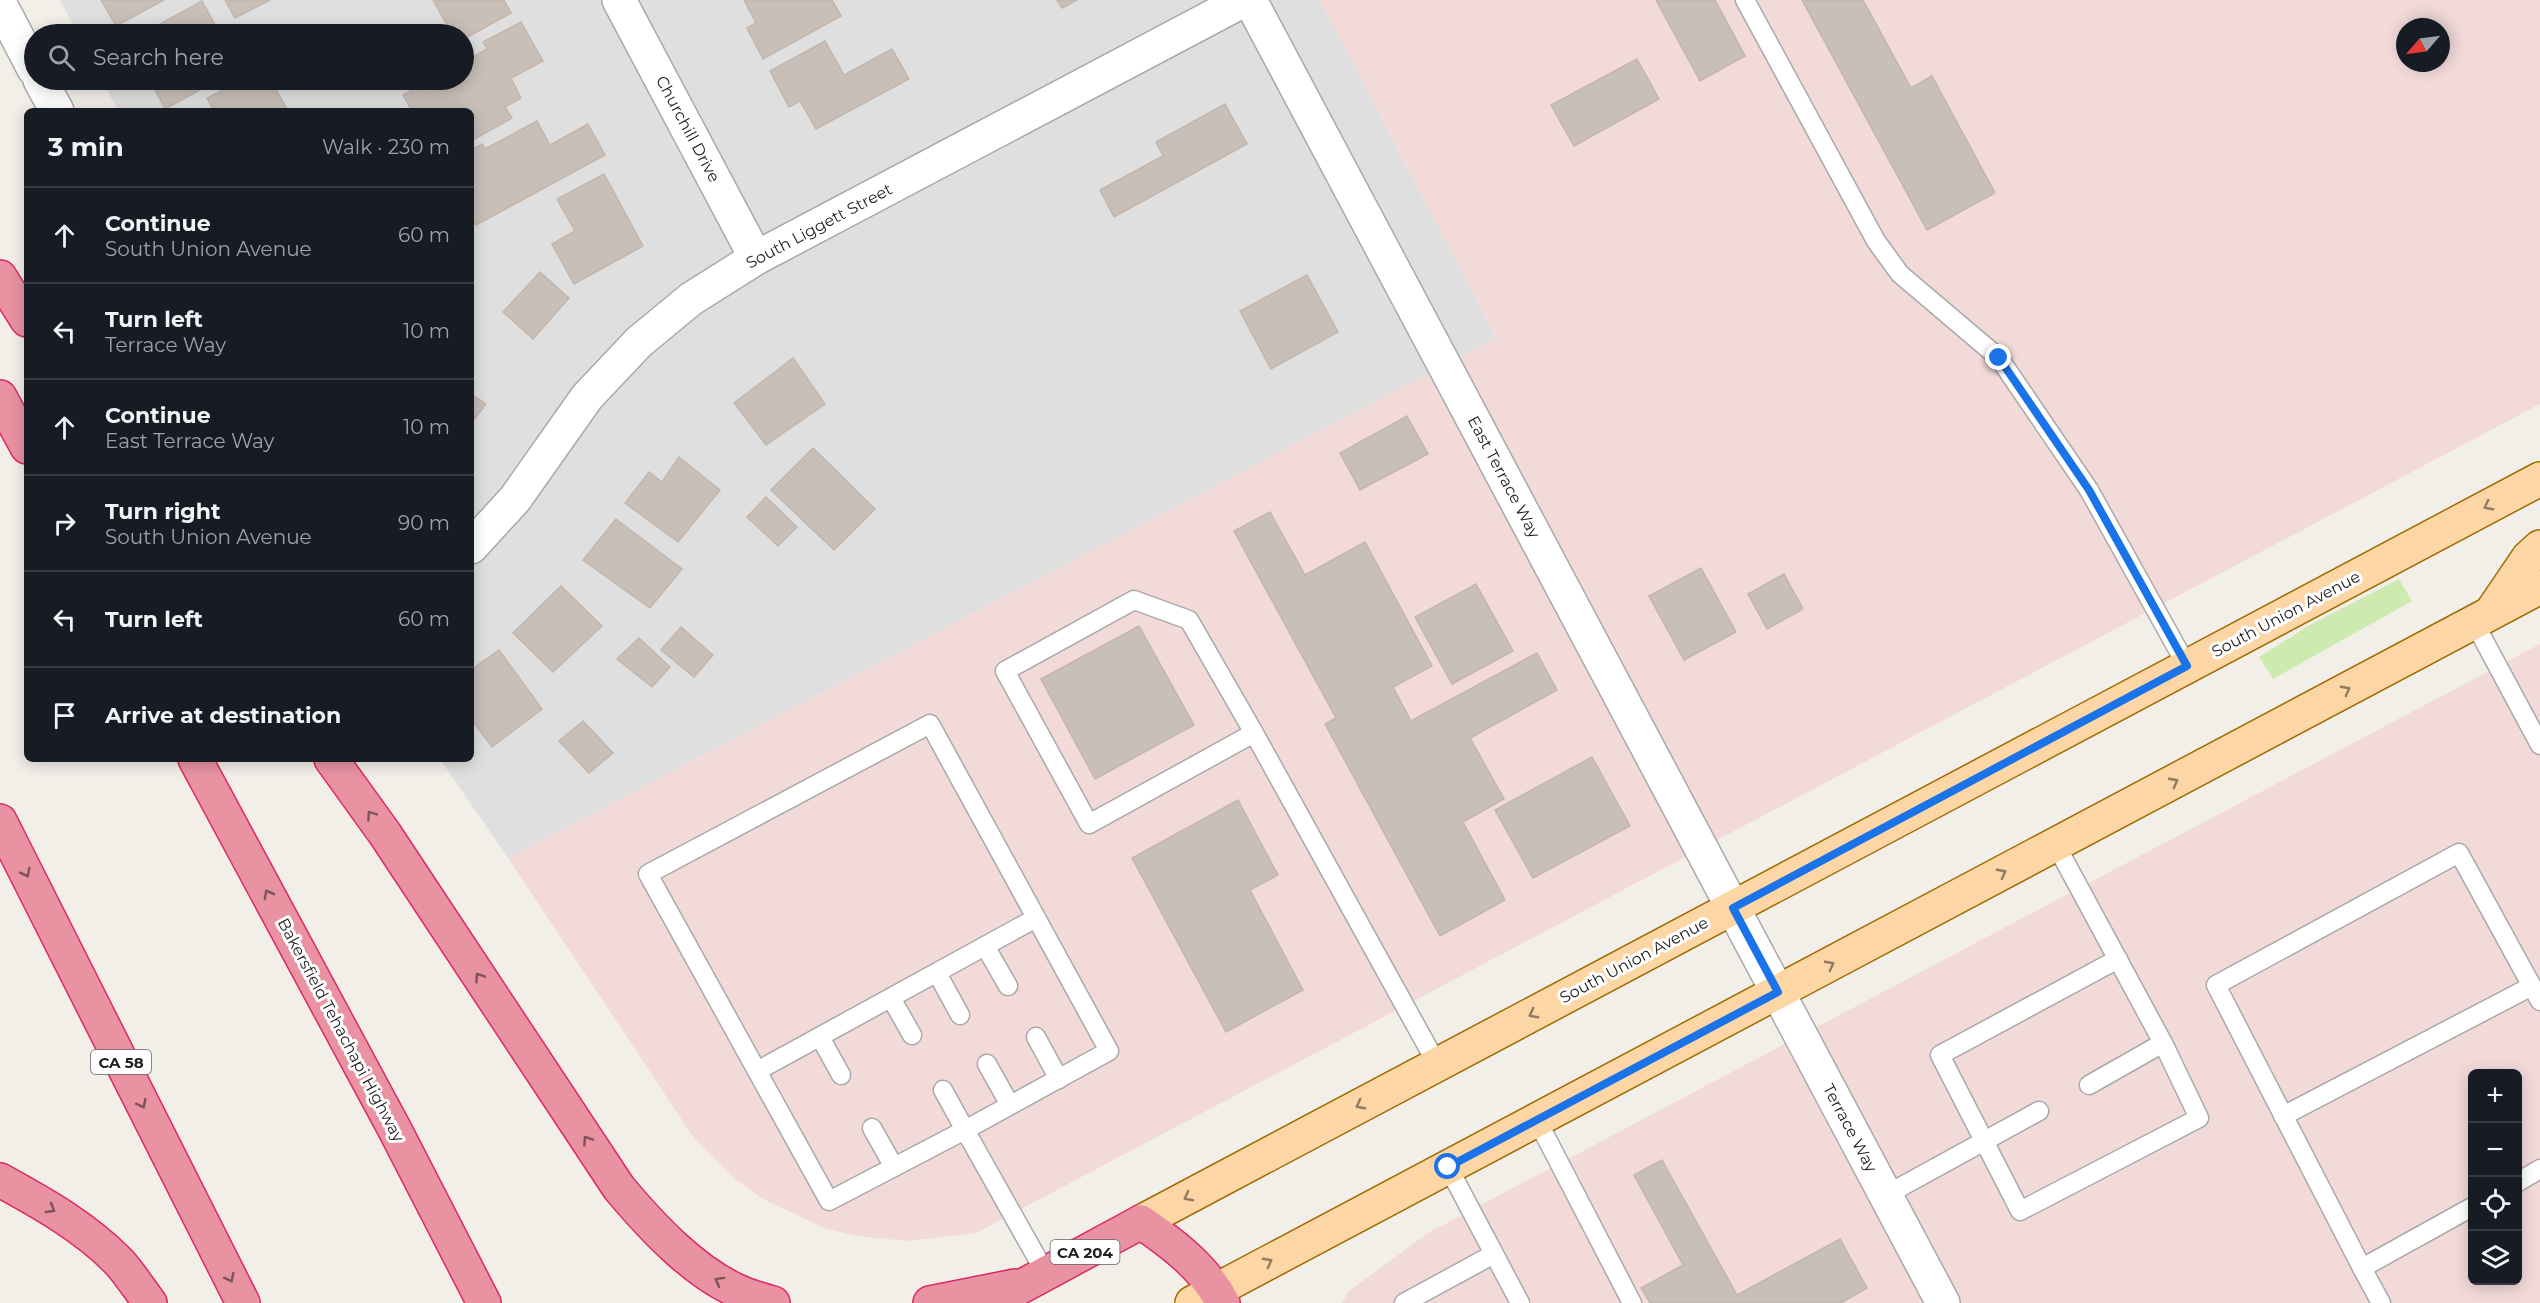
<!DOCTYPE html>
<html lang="en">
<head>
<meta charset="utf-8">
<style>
	:root { --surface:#171b24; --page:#242831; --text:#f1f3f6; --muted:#9ea1a6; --line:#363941 }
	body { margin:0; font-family:Montserrat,sans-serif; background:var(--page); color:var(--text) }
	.controls { position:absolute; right:18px; bottom:18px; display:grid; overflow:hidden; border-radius:9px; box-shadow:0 3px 15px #0003 }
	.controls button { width:54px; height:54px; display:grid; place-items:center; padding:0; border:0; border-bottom:2px solid var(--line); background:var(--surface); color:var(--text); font:30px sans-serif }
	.compass { position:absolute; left:2396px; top:18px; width:54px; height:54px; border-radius:50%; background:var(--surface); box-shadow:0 3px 15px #0003; rotate:242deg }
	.stop { position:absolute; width:18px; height:18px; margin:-14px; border:4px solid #1a73e8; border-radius:50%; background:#fff }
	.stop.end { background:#1a73e8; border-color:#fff; box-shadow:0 2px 6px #0008 }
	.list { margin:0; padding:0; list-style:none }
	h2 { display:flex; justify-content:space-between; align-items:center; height:78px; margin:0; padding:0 24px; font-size:26px }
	h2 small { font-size:20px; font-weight:400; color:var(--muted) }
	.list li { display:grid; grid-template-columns:39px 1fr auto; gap:18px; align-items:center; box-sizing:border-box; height:96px; padding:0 24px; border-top:2px solid var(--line) }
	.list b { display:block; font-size:22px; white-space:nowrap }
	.list p { margin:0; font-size:20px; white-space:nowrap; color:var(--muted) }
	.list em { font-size:20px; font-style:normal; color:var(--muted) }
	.icon { flex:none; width:33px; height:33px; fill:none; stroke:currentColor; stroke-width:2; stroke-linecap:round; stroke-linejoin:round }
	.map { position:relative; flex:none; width:2540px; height:1303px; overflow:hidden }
	.search { position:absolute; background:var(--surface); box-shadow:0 3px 15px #0003; left:24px; top:24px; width:450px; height:66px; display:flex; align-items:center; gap:15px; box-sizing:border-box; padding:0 21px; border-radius:33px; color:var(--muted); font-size:22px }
	.panel { position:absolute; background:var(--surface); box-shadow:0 3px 15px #0003; left:24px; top:108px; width:450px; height:654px; border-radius:9px }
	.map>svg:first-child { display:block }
	.residential { fill:#e0dfdf }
	.commercial { fill:#f2dad9; fill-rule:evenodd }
	.grass { fill:#cdebb0 }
	.building { fill:#c7bfb8; stroke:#c4b6ab; stroke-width:1.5 }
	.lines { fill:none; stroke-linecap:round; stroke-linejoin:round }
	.lane-casing { stroke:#a9a9a9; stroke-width:21 }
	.street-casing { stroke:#a9a9a9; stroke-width:36 }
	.primary-casing { stroke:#a06b00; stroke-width:36 }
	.highway-casing { stroke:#dc2a67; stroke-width:36 }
	.lane { stroke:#fff; stroke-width:18 }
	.street { stroke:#fff; stroke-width:33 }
	.primary { stroke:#fcd6a4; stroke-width:33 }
	.highway { stroke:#e892a2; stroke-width:33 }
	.oneway { stroke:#8f7c63 }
	.oneway2 { stroke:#7b545c }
	.route { stroke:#1a73e8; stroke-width:8 }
	.labels { text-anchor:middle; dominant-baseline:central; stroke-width:6; stroke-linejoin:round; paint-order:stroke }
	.shield { fill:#fff; stroke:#646464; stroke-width:1.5 }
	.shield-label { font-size:15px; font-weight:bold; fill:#222 }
	.street-label { font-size:16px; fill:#222; stroke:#fff }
</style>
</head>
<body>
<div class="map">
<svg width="2540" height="1303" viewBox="0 0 2540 1303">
	<rect width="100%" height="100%" fill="#f2efe9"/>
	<path class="residential" d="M 60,0 L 1320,0 L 1496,338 L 508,858 L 440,759 L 471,759 L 471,111 L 118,111 L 102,80 L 464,80 L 464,34 L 78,34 Z"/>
	<g class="commercial">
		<path d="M 1320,0 L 2540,0 L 2540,404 L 976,1233 L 907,1241 L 857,1236 L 824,1228 L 763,1199 L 736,1180 L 694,1138 L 508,858 L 1496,338 ZM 2405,27 L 2441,27 L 2441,63 L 2405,63 Z"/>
		<path d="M 2540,644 L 2540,1303 L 1342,1303 L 1349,1291 L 1428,1233 ZM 2472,1074 L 2518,1074 L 2518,1280 L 2472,1280 Z"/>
	</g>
	<path class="grass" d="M 2399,579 L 2412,601 L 2273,679 L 2259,657 L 2308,626 Z"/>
	<g class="building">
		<path d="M 101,0 L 164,0 L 116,26 Z"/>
		<path d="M 225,0 L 270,0 L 235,18 Z"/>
		<path d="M 433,0 L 504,0 L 511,13 L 464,39 L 464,34 L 452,34 Z"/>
		<path d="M 744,0 L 832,0 L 841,16 L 763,59 L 747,28 L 756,23 Z"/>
		<path d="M 1057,0 L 1077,0 L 1062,8 Z"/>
		<path d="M 1656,0 L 1715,0 L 1745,56 L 1700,81 Z"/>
		<path d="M 1802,0 L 1863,0 L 1911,88 L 1932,76 L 1995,193 L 1927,230 Z"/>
		<path d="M 202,1 L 220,34 L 142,34 Z"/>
		<path d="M 521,22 L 543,61 L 511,78 L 521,98 L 505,107 L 512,118 L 471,141 L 471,111 L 412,111 L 403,95 L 431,80 L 464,80 L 464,62 L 487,49 L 483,42 Z"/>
		<path d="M 825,41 L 844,75 L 892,49 L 909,79 L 816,129 L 800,101 L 789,107 L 770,71 Z"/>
		<path d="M 1637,59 L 1659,99 L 1574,146 L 1551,105 Z"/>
		<path d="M 150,80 L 218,80 L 165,109 Z"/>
		<path d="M 242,80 L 271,80 L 288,111 L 214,111 L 207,98 Z"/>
		<path d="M 1225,104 L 1247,144 L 1114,217 L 1100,190 L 1163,156 L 1156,142 Z"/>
		<path d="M 537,121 L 550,145 L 588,124 L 605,155 L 476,225 L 471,217 L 471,150 L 482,144 L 485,149 Z"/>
		<path d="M 604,174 L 643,246 L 574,284 L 552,244 L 575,231 L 557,199 Z"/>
		<path d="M 540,272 L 569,298 L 533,339 L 503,312 Z"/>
		<path d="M 1307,275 L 1338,332 L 1271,369 L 1240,311 Z"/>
		<path d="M 793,358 L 825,404 L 766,445 L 734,403 Z"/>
		<path d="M 471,394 L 486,404 L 471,424 Z"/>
		<path d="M 1407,416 L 1428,454 L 1360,490 L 1340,453 Z"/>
		<path d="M 813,448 L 875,509 L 834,550 L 771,490 Z"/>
		<path d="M 679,457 L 720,490 L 678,542 L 625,503 L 649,472 L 662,482 Z"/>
		<path d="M 766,497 L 797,527 L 778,546 L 747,517 Z"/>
		<path d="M 1270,512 L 1305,575 L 1365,542 L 1432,666 L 1393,687 L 1411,721 L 1537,653 L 1557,690 L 1470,738 L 1504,799 L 1463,822 L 1505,900 L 1440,936 L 1325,724 L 1336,718 L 1234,531 Z"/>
		<path d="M 616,519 L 682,569 L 650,608 L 583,560 Z"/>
		<path d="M 1701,568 L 1736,632 L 1684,660 L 1649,596 Z"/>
		<path d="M 1784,574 L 1803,609 L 1767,629 L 1748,594 Z"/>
		<path d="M 1476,584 L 1513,651 L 1452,684 L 1415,617 Z"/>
		<path d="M 561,586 L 602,626 L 553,672 L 513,633 Z"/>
		<path d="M 1139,626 L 1194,725 L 1095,779 L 1041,679 Z"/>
		<path d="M 681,627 L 713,655 L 694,677 L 661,650 Z"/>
		<path d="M 639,638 L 670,667 L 652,687 L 617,659 Z"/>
		<path d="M 499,650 L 542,709 L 492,747 L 472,720 L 471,721 L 471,670 Z"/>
		<path d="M 583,721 L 613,753 L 589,773 L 559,741 Z"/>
		<path d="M 1592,757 L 1630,826 L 1533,878 L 1495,810 Z"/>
		<path d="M 1238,800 L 1278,875 L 1250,890 L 1303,990 L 1226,1032 L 1132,858 Z"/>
		<path d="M 1662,1160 L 1737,1295 L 1840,1239 L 1867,1288 L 1841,1303 L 1650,1303 L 1641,1288 L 1683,1265 L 1634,1175 Z"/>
	</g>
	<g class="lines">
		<g class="lane-casing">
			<g id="lane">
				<path d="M 1745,0 L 1876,241 L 1900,274 L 1999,358 L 2089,490 L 2187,666"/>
				<path d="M 2474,622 L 2540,745"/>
				<path d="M 1254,733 L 1189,620 L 1134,600 L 1005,671 L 1089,824 L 1254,733 L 1437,1064"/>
				<path d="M 2056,845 L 2163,1043 L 2089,1085"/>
				<path d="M 985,946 L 1008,986"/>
				<path d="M 2118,959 L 1940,1055 L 2020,1211 L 2199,1118 L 2163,1043"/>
				<path d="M 937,973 L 960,1015"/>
				<path d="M 891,998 L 912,1035"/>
				<path d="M 820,1037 L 841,1075"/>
				<path d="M 1036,1037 L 1059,1079"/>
				<path d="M 987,1064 L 1010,1105"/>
				<path d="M 757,1071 L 1036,918"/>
				<path d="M 943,1090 L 965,1130 L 1109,1051 L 930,724 L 648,874 L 829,1201 L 965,1130 L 1046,1274"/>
				<path d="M 2283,1116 L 2532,986"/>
				<path d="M 1537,1120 L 1632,1303"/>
				<path d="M 872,1128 L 894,1167"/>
				<path d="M 1448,1167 L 1520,1303"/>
				<path d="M 2518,1182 L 2540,1169"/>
				<path d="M 1886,1195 L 2039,1111"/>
				<path d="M 2362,1268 L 2216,985 L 2459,853 L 2540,1001"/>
				<path d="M 1404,1303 L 1494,1254"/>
				<path d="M 2381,1303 L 2362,1268 L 2472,1207"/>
			</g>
		</g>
		<g class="street-casing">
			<g id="street">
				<path d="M 619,0 L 756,258"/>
				<path d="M 1250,0 L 1943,1303"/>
				<path d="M 0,4 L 34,69"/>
				<path d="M 40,80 L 57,111"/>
				<path d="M 471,547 L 515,499 L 587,397 L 639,342 L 691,299 L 756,258 L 1244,0"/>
			</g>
		</g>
		<g class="primary-casing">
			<g id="primary">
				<path d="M 2492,611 L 2528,558 L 2540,547"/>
				<path d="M 1141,1222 L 2540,479"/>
				<path d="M 1192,1303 L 2540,587"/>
			</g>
		</g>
		<g class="highway-casing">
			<g id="highway">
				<path d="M 0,277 L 27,320"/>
				<path d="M 0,397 L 27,447"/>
				<path d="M 195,759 L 395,1130 L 484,1303"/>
				<path d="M 331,759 L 385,834 L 619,1188 C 651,1226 695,1274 742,1293 C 751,1297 762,1300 773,1303"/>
				<path d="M 0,821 L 243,1303"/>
				<path d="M 0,1180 C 42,1203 85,1227 119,1262 C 130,1274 140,1290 150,1303"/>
				<path d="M 930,1303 L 1015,1286"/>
				<path d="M 991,1303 L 1141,1222 C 1173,1244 1205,1268 1223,1303"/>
			</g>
		</g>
		<use href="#lane" class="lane"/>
		<use href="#street" class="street"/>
		<use href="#primary" class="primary"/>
		<use href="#highway" class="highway"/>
	</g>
	<defs><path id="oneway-chevron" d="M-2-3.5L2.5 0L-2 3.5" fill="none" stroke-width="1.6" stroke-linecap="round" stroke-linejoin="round" transform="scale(1.5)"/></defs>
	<g class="oneway">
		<use href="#oneway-chevron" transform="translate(2488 506) rotate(152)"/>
		<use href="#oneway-chevron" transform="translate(2346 690) rotate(-28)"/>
		<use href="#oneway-chevron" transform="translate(2174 782) rotate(-28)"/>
		<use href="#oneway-chevron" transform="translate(2002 873) rotate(-28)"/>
		<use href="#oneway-chevron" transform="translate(1830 965) rotate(-28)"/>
		<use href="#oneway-chevron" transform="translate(1533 1014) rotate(152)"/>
		<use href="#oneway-chevron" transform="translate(1360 1105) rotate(152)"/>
		<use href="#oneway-chevron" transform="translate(1188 1197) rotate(152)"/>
		<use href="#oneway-chevron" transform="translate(1268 1262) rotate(-28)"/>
	</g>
	<g class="oneway2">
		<use href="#oneway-chevron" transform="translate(371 815) rotate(-125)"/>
		<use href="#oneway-chevron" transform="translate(26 873) rotate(63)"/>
		<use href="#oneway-chevron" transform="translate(268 894) rotate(-118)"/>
		<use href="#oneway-chevron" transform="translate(479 977) rotate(-124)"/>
		<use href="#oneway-chevron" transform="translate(142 1104) rotate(63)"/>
		<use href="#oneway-chevron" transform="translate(587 1140) rotate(-124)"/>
		<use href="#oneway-chevron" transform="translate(51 1209) rotate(30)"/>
		<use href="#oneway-chevron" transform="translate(230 1278) rotate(63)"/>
		<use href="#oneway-chevron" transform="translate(719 1281) rotate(-151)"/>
	</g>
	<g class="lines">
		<path class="route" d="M 1448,1167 L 1778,992 L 1733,908 L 2187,666 L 2089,490 L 1999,358"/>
	</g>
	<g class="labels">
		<g class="shield">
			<rect x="91" y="1050" width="60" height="24" rx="4.5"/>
			<rect x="1050.5" y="1240" width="69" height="24" rx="4.5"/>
		</g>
		<g class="shield-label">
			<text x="121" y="1062">CA 58</text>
			<text x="1085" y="1252">CA 204</text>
		</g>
		<g class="street-label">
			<text transform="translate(688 129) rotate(62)">Churchill Drive</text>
			<text transform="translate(819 226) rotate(-28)">South Liggett Street</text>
			<text transform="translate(1504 477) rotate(62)">East Terrace Way</text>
			<text transform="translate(2286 614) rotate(-28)">South Union Avenue</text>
			<text transform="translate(1634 960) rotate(-28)">South Union Avenue</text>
			<text transform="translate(341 1030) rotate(62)">Bakersfield Tehachapi Highway</text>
			<text transform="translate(1850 1128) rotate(62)">Terrace Way</text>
		</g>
	</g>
</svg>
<div class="controls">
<button>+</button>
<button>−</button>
<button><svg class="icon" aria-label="locate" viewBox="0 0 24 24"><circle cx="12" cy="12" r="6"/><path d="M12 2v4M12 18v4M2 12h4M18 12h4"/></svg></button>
<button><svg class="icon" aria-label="layers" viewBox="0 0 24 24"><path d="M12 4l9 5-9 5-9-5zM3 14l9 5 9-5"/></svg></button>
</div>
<svg class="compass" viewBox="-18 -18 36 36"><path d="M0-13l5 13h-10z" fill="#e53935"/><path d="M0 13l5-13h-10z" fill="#9ea1a6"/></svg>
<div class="stop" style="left:1448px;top:1167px"></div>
<div class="stop end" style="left:1999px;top:358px"></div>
<div class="search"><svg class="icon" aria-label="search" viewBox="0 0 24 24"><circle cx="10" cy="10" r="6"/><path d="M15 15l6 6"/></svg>Search here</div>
<section class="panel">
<h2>3 min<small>Walk · 230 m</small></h2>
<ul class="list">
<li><svg class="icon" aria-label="ahead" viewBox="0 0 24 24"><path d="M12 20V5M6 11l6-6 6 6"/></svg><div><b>Continue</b><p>South Union Avenue</p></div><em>60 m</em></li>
<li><svg class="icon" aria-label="left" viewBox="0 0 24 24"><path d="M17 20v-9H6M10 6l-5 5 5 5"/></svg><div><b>Turn left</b><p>Terrace Way</p></div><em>10 m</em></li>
<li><svg class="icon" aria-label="ahead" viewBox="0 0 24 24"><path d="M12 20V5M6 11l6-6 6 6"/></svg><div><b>Continue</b><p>East Terrace Way</p></div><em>10 m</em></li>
<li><svg class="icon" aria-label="right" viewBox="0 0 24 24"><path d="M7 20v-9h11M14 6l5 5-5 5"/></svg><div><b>Turn right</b><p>South Union Avenue</p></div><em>90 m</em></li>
<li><svg class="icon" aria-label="left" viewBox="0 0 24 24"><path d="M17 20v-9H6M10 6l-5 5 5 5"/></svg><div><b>Turn left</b></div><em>60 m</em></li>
<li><svg class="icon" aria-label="arrive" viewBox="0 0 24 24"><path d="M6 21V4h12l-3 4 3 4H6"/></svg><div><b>Arrive at destination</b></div></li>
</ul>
</section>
</div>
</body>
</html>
